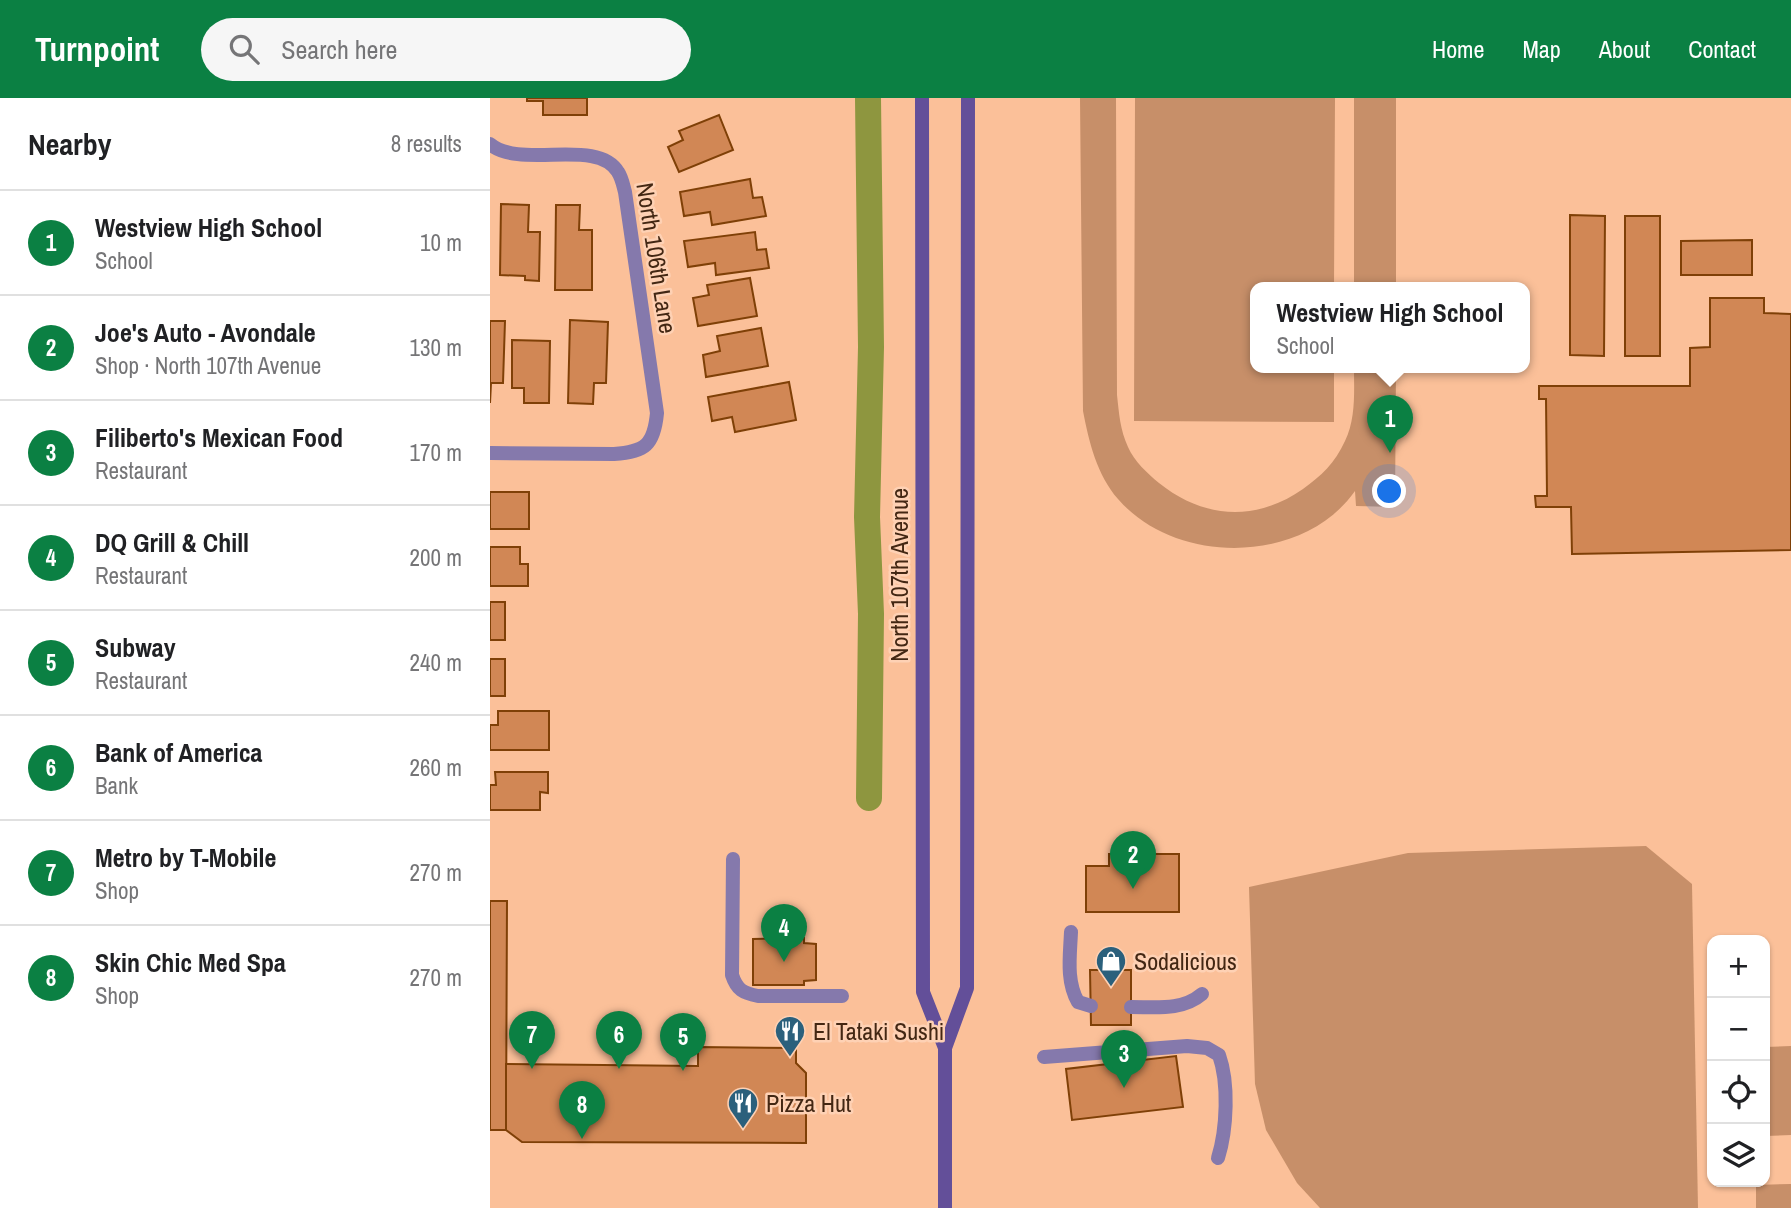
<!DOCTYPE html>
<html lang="en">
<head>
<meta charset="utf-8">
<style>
	:root { --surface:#fff; --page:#f6f6f6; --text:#202124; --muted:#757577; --line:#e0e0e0; --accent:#0b8043 }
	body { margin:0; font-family:"Archivo Narrow",sans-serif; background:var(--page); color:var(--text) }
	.controls { position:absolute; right:21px; bottom:21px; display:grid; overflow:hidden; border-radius:14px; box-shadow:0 2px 5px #0004 }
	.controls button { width:63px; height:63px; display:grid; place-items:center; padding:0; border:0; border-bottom:2px solid var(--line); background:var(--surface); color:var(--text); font:35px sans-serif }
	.you { position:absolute; left:900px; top:394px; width:24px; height:24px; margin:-18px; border:5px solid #fff; border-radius:50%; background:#1a73e8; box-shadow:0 0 0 10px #1a73e833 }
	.badge { display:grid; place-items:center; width:46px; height:46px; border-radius:50%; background:var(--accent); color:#fff; font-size:23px; font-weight:700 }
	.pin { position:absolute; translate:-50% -58px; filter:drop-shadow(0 2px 4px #0008) }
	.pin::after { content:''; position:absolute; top:37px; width:24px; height:21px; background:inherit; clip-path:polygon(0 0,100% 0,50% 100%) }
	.popup { position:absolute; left:760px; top:184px; width:280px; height:91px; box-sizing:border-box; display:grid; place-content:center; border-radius:14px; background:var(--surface); filter:drop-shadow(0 2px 5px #0005); font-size:23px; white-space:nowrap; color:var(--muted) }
	.popup b { font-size:26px; color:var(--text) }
	.popup::after { content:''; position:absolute; left:50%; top:100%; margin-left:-14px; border:14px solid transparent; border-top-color:var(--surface) }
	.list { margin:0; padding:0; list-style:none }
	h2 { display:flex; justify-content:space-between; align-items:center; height:91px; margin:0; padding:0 28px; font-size:30px }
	h2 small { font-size:23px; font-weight:400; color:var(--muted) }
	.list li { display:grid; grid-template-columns:46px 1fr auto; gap:21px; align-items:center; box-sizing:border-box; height:105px; padding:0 28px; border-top:2px solid var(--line) }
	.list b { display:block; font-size:26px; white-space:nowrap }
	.list p { margin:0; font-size:23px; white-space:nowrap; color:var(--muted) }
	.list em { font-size:23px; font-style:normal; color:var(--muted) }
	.icon { flex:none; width:38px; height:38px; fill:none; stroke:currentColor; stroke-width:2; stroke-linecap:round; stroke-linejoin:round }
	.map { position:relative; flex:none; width:1301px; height:1110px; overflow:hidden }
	header { display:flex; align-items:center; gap:42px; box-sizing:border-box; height:98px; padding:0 35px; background:var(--accent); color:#fff }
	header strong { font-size:33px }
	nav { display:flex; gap:38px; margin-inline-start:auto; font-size:24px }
	.search { width:490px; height:63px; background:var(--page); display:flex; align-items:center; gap:18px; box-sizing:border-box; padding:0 24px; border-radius:38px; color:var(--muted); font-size:26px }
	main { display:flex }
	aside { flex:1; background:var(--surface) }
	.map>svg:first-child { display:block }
	.green { fill:#c78f69 }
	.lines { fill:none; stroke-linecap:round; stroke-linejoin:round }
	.canal { stroke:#8e963f; stroke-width:26 }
	.building { fill:#d18755; stroke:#7f4007; stroke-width:2 }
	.service { stroke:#8579ac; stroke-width:14 }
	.minor { stroke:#8579ac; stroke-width:14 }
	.secondary { stroke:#634f99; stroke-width:14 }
	.labels { text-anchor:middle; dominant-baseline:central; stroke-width:5; stroke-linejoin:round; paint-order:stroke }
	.street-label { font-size:24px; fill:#432713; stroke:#fed1b4 }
	.poi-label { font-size:24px; fill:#432713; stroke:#fed1b4; text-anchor:start }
</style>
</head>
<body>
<header>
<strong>Turnpoint</strong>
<div class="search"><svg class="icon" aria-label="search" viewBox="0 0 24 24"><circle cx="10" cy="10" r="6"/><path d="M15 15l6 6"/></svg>Search here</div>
<nav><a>Home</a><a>Map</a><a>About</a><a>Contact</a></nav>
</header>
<main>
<aside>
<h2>Nearby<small>8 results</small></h2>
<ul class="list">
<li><span class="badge">1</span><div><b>Westview High School</b><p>School</p></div><em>10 m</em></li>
<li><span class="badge">2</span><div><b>Joe's Auto - Avondale</b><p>Shop · North 107th Avenue</p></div><em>130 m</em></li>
<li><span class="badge">3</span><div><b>Filiberto's Mexican Food</b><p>Restaurant</p></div><em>170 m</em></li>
<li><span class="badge">4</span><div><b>DQ Grill &amp; Chill</b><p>Restaurant</p></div><em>200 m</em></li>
<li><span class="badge">5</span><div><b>Subway</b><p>Restaurant</p></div><em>240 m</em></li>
<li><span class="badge">6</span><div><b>Bank of America</b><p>Bank</p></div><em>260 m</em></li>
<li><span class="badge">7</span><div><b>Metro by T-Mobile</b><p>Shop</p></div><em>270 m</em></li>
<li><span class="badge">8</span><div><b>Skin Chic Med Spa</b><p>Shop</p></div><em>270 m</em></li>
</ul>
</aside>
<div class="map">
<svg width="1301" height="1110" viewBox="0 0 1301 1110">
	<rect width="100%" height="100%" fill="#fbc099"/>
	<g class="green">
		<path d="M 590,0 L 626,0 L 627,297 C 629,315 630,332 638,349 C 644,363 658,376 669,385 C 714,421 766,424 813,391 C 831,378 845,365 855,343 C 866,320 864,294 864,269 L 906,269 L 905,409 L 866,408 L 865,393 C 813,467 686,468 628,401 C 607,377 599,344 593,313 Z"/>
		<path d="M 645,0 L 845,0 L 844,189 L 765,189 L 765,269 L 844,269 L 844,324 L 644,323 Z"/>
		<rect x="864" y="0" width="42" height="189"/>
		<path d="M 1156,748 L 1202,786 L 1208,1110 L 830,1110 L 807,1085 L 776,1032 L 765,986 L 759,789 L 918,755 Z"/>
		<path d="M 1301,948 L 1301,1037 L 1275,1038 L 1275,949 Z"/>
		<path d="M 1301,1086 L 1301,1110 L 1266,1110 L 1266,1087 Z"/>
	</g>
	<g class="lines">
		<path class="canal" d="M 378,0 L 381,249 L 377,419 L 381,516 L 379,700"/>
	</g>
	<g class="building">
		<path d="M 37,0 L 97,0 L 97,17 L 53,17 L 53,3 L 37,3 Z"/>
		<path d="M 229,17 L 243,52 L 189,74 L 178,49 L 193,42 L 189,33 Z"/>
		<path d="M 260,81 L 263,100 L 272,99 L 276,118 L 222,127 L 220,114 L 194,118 L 190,94 Z"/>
		<path d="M 11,106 L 39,107 L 38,134 L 50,134 L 49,183 L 35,182 L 35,178 L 10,177 Z"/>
		<path d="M 66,107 L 90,107 L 89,132 L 102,132 L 102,192 L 65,192 Z"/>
		<path d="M 1080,117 L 1115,118 L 1114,258 L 1080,257 Z"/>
		<rect x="1135" y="118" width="35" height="140"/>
		<path d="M 265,134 L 267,152 L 276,151 L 279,170 L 226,177 L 225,165 L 198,169 L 194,143 Z"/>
		<path d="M 1262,142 L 1262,177 L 1191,177 L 1191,143 Z"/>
		<path d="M 260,180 L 267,218 L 208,228 L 203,200 L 219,197 L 217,187 Z"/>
		<path d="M 1220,200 L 1274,200 L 1274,215 L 1301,216 L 1301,452 L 1082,456 L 1081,409 L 1046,409 L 1045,398 L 1057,398 L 1056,301 L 1049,301 L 1049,288 L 1200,288 L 1200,250 L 1220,249 Z"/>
		<path d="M 80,222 L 118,224 L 116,285 L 104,285 L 103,306 L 78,305 Z"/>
		<path d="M 0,223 L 15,223 L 13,285 L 1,285 L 0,305 Z"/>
		<path d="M 271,230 L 278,268 L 216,279 L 213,257 L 230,253 L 227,238 Z"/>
		<path d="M 22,242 L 60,243 L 59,305 L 34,305 L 34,290 L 22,290 Z"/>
		<path d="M 299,284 L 306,322 L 245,334 L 242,319 L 222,323 L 218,299 Z"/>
		<rect x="0" y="394" width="39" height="37"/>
		<path d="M 0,449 L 30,449 L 30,466 L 38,466 L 38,488 L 0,488 Z"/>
		<rect x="0" y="504" width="15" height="38"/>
		<rect x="0" y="561" width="15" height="37"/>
		<path d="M 8,613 L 59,613 L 59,652 L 0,652 L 0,627 L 8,627 Z"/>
		<path d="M 5,674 L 58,674 L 58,695 L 50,694 L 50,712 L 0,712 L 0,687 L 6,687 Z"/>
		<path d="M 619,756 L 689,756 L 689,814 L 596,814 L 596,768 L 619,768 Z"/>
		<path d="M 0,803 L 17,803 L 16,1032 L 0,1032 Z"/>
		<path d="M 314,840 L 314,845 L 326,846 L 326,882 L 314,883 L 314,887 L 263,887 L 263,841 Z"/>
		<path d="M 600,872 L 641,872 L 641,927 L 601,927 Z"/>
		<path d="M 208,949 L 306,950 L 306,965 L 316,975 L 316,1045 L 32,1044 L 16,1032 L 16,966 L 208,968 Z"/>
		<path d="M 686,958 L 693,1009 L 582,1022 L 576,971 Z"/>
	</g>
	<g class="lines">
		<g class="service">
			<path d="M 243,761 L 242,877 C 247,892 253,895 268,898 L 352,898"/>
			<path d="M 581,834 C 580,858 576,883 588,904 L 601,908"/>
			<path d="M 641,909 C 666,909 692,913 712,896"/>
			<path d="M 554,959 L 697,948 L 717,950 L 729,957 C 739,985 737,1031 728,1060"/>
		</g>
		<path class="minor" d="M 0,46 C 31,72 107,39 128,74 C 132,80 133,87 135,94 L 167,315 C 164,347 155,354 124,356 L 0,355"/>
		<g class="secondary">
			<path d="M 432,0 L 433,894 L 455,950"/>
			<path d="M 455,1110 L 455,950 L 477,890 L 478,0"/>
		</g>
	</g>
	<defs>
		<g id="shop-pin" transform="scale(1.575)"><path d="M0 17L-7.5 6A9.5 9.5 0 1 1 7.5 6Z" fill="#2b607c" stroke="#fed1b4"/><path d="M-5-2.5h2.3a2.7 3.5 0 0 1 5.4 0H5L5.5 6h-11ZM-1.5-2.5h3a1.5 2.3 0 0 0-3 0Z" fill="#fff"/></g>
		<g id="restaurant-pin" transform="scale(1.575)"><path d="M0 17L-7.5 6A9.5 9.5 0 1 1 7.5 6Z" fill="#2b607c" stroke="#fed1b4"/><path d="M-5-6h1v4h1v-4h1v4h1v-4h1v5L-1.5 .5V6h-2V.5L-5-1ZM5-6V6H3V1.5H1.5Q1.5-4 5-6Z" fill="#fff"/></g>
	</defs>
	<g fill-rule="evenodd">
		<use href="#shop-pin" x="621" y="863"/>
		<use href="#restaurant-pin" x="300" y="933"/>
		<use href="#restaurant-pin" x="253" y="1005"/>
	</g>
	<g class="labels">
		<g class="street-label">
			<text transform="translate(167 160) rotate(81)">North 106th Lane</text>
			<text transform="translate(409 477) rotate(-90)">North 107th Avenue</text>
		</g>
		<g class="poi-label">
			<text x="644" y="863">Sodalicious</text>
			<text x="323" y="933">El Tataki Sushi</text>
			<text x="276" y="1005">Pizza Hut</text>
		</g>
	</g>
</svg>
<div class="controls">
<button>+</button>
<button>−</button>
<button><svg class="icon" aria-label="locate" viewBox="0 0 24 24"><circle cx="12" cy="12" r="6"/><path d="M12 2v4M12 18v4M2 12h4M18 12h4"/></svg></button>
<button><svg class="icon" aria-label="layers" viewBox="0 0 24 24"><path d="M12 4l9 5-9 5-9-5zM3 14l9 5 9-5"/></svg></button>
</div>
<div class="you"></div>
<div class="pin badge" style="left:900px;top:355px">1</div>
<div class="popup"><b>Westview High School</b>School</div>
<div class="pin badge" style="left:643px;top:791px">2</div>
<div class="pin badge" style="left:634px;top:990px">3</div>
<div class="pin badge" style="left:294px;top:864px">4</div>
<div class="pin badge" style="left:193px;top:973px">5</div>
<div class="pin badge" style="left:129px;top:971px">6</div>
<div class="pin badge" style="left:42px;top:971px">7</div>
<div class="pin badge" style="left:92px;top:1041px">8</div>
</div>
</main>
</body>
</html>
